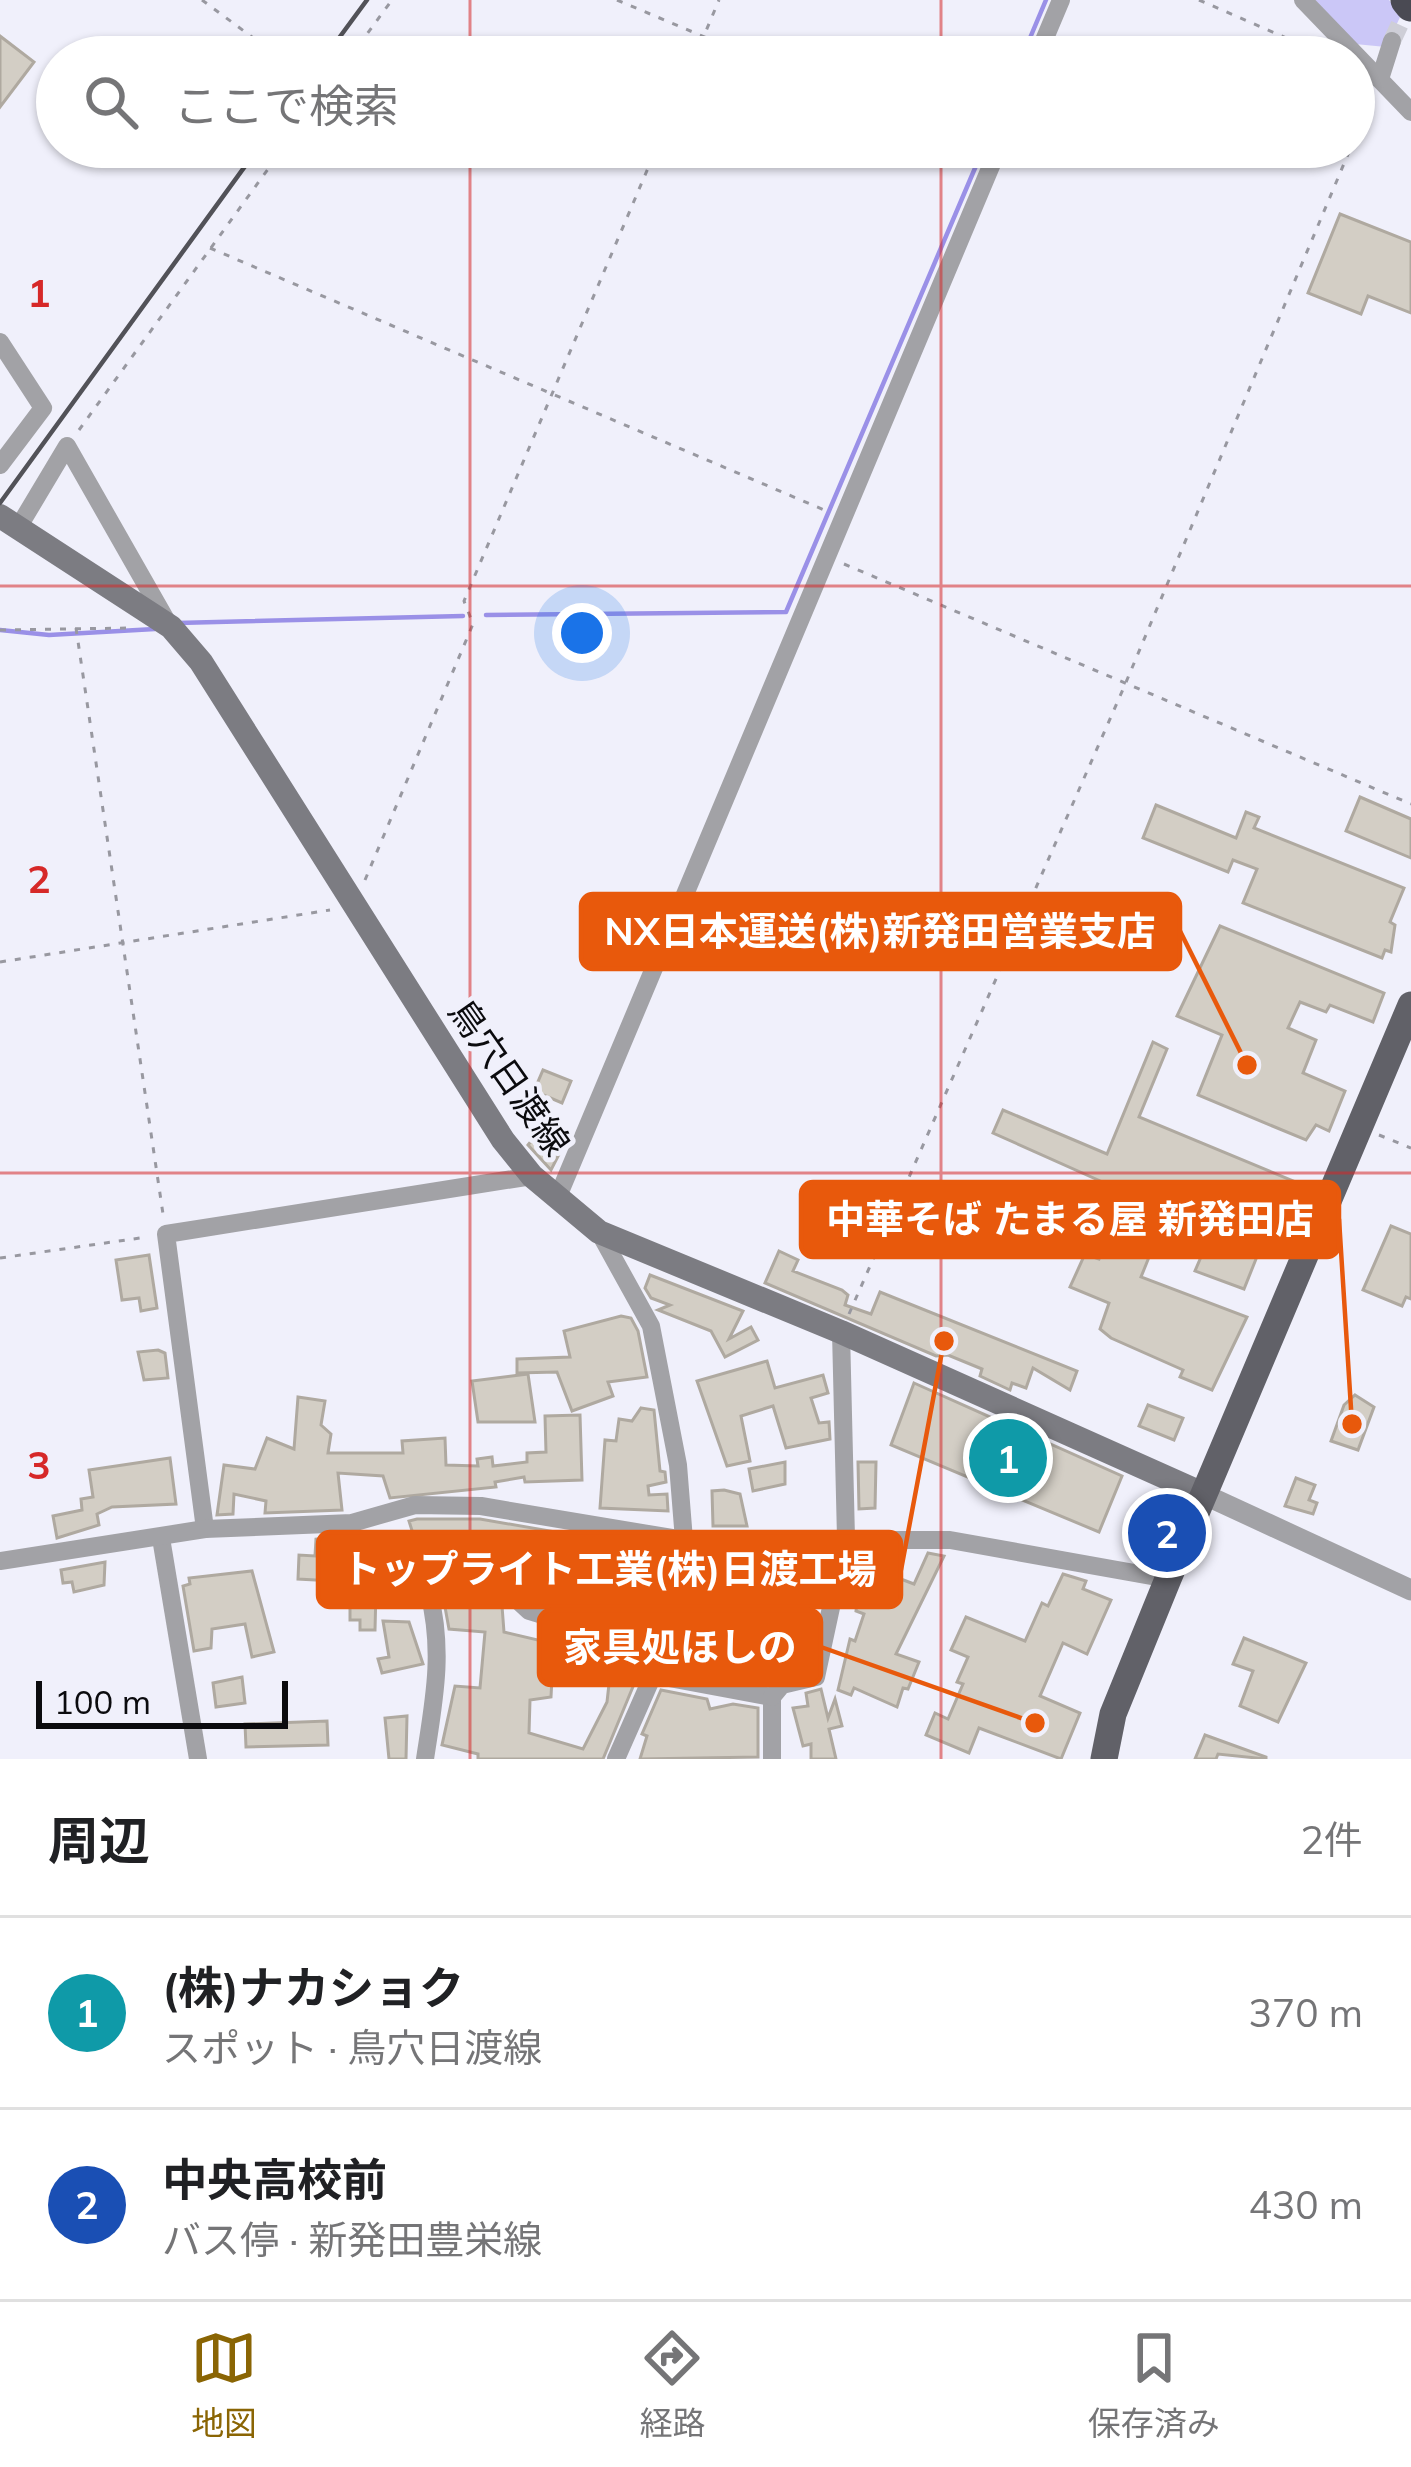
<!DOCTYPE html>
<html lang="ja">
<head>
<meta charset="utf-8">
<style>
	:root { --surface:#fff; --page:#f2f2f2; --text:#202124; --muted:#757577; --line:#e0e0e0; --accent:#8a6504 }
	body { margin:0; font-family:Mulish,"Noto Sans JP",sans-serif; background:var(--page); color:var(--text) }
	.scale { position:absolute; left:36px; bottom:30px; width:252px; box-sizing:border-box; padding-left:12px; border:6px solid #0b0b0e; border-top:0; font-size:33px; line-height:42px; white-space:nowrap; color:#0b0b0e; -webkit-text-stroke:9px #f0f0fb; paint-order:stroke }
	.you { position:absolute; left:582px; top:633px; width:42px; height:42px; margin:-30px; border:9px solid #fff; border-radius:50%; background:#1a73e8; box-shadow:0 0 0 18px #1a73e833 }
	.badge { display:grid; place-items:center; width:78px; height:78px; border-radius:50%; background:var(--accent); color:#fff; font-size:39px; font-weight:700 }
	.pin { position:absolute; translate:-50% -50%; border:6px solid #fff; box-shadow:0 3px 12px #0006 }
	.list { margin:0; padding:0; list-style:none }
	h2 { display:flex; justify-content:space-between; align-items:center; height:156px; margin:0; padding:0 48px; font-size:51px }
	h2 small { font-size:39px; font-weight:400; color:var(--muted) }
	.list li { display:grid; grid-template-columns:78px 1fr auto; gap:36px; align-items:center; box-sizing:border-box; height:192px; padding:0 48px; border-top:3px solid var(--line) }
	.list b { display:block; font-size:45px; white-space:nowrap }
	.list p { margin:0; font-size:39px; white-space:nowrap; color:var(--muted) }
	.list em { font-size:39px; font-style:normal; color:var(--muted) }
	.icon { flex:none; width:66px; height:66px; fill:none; stroke:currentColor; stroke-width:2; stroke-linecap:round; stroke-linejoin:round }
	.map { position:relative; flex:none; width:1411px; height:1759px; overflow:hidden }
	.search { position:absolute; background:var(--surface); box-shadow:0 3px 9px #0004; left:36px; right:36px; top:36px; height:132px; display:flex; align-items:center; gap:30px; box-sizing:border-box; padding:0 42px; border-radius:66px; color:var(--muted); font-size:45px }
	.sheet { height:540px; background:var(--surface) }
	nav { display:flex; justify-content:space-around; align-items:center; box-sizing:border-box; height:168px; border-top:3px solid var(--line); background:var(--surface); font-size:33px; color:var(--muted) }
	nav a { display:grid; justify-items:center; gap:6px }
	nav .on { color:var(--accent) }
	.map>svg:first-child { display:block }
	.green { fill:#cbc7f7 }
	.lines { fill:none; stroke-linecap:round; stroke-linejoin:round }
	.stream { stroke:#9a90e7; stroke-width:4.5 }
	.building { fill:#d3cec5; stroke:#afa9a0; stroke-width:3; fill-rule:evenodd }
	.minor-tunnel { stroke:#ceced7; stroke-width:18; stroke-dasharray:18 9; stroke-linecap:butt }
	.path { stroke:#9898a0; stroke-width:3; stroke-dasharray:6 9; stroke-linecap:butt }
	.minor { stroke:#a2a2a6; stroke-width:18 }
	.tertiary { stroke:#a2a2a6; stroke-width:21 }
	.secondary { stroke:#7c7c82; stroke-width:24 }
	.primary { stroke:#616168; stroke-width:27 }
	.motorway { stroke:#4a4a53; stroke-width:33 }
	.rail { stroke:#525258; stroke-width:4.5 }
	.grid { fill:none; stroke:#d62828; stroke-width:3; stroke-opacity:0.55 }
	.labels { text-anchor:middle; dominant-baseline:central; stroke-width:10; stroke-linejoin:round; paint-order:stroke }
	.street-label { font-size:36px; fill:#0b0b0e; stroke:#f0f0fb }
	.grid-label { font-size:39px; text-anchor:middle; font-weight:bold; fill:#d62828; stroke:#f0f0fb; stroke-width:10; stroke-linejoin:round; paint-order:stroke }
	.leader { fill:none; stroke:#e8590c; stroke-width:4.5 }
	.callout-dot { fill:#e8590c; stroke:#f0f0fb; stroke-width:4.5 }
	.callout { fill:#e8590c; stroke:#e8590c; stroke-width:4.5 }
	.callout-label { font-size:39px; text-anchor:middle; font-weight:bold; fill:#fff }
</style>
</head>
<body>
<div class="map">
<svg width="1411" height="1759" viewBox="0 0 1411 1759">
	<rect width="100%" height="100%" fill="#f0f0fb"/>
	<path class="green" d="M 1315,0 L 1389,0 L 1401,15 L 1386,47 L 1355,44 Z"/>
	<g class="lines">
		<g class="stream">
			<path d="M 1022,57 L 1046,0"/>
			<path d="M 486,615 L 786,612 L 984,147"/>
			<path d="M 177,623 L 463,616"/>
			<path d="M 0,630 L 49,635 L 155,629"/>
		</g>
	</g>
	<g class="building">
		<path d="M 0,36 L 34,62 L 0,107 Z"/>
		<path d="M 1340,214 L 1411,242 L 1411,313 L 1368,296 L 1361,314 L 1308,293 Z"/>
		<path d="M 1360,797 L 1411,819 L 1411,858 L 1346,831 Z"/>
		<path d="M 1156,805 L 1236,838 L 1246,812 L 1259,817 L 1254,828 L 1404,888 L 1390,922 L 1395,925 L 1391,952 L 1385,950 L 1382,958 L 1243,903 L 1257,869 L 1233,860 L 1228,872 L 1143,838 Z"/>
		<path d="M 1220,926 L 1384,993 L 1373,1022 L 1330,1005 L 1326,1012 L 1300,1002 L 1288,1028 L 1316,1040 L 1303,1073 L 1345,1091 L 1329,1131 L 1316,1125 L 1306,1140 L 1198,1095 L 1222,1035 L 1177,1016 Z"/>
		<path d="M 1153,1042 L 1167,1049 L 1139,1117 L 1303,1185 L 1274,1256 L 1260,1249 L 1244,1289 L 1195,1271 L 1213,1229 L 1168,1210 L 1141,1277 L 1247,1317 L 1212,1390 L 1180,1377 L 1183,1370 L 1111,1338 L 1100,1329 L 1109,1303 L 1070,1287 L 1085,1254 L 1099,1259 L 1127,1193 L 993,1133 L 1003,1110 L 1107,1154 Z"/>
		<path d="M 543,1070 L 571,1081 L 562,1103 L 534,1091 Z"/>
		<path d="M 545,1124 L 571,1131 L 551,1170 L 528,1145 Z"/>
		<path d="M 1391,1226 L 1411,1234 L 1411,1299 L 1406,1297 L 1402,1306 L 1363,1290 Z"/>
		<path d="M 779,1251 L 798,1260 L 793,1271 L 842,1290 L 848,1295 L 845,1305 L 871,1314 L 880,1292 L 1077,1371 L 1070,1390 L 1033,1368 L 1026,1388 L 1012,1383 L 1010,1390 L 980,1376 L 982,1369 L 948,1355 L 936,1356 L 765,1283 Z"/>
		<path d="M 149,1255 L 157,1308 L 141,1311 L 139,1298 L 122,1300 L 116,1260 Z"/>
		<path d="M 650,1275 L 743,1311 L 729,1339 L 751,1327 L 758,1340 L 725,1357 L 711,1331 L 658,1310 L 670,1305 L 651,1298 L 645,1288 Z"/>
		<path d="M 621,1316 L 631,1318 L 638,1331 L 647,1377 L 608,1382 L 613,1396 L 572,1411 L 557,1372 L 517,1373 L 517,1359 L 570,1357 L 564,1331 Z"/>
		<path d="M 158,1350 L 165,1353 L 168,1378 L 144,1380 L 138,1352 Z"/>
		<path d="M 767,1361 L 775,1388 L 823,1375 L 828,1393 L 811,1398 L 819,1423 L 829,1422 L 830,1439 L 786,1448 L 773,1406 L 741,1416 L 750,1461 L 727,1466 L 697,1381 Z"/>
		<path d="M 528,1374 L 535,1422 L 478,1422 L 472,1381 Z"/>
		<path d="M 914,1383 L 1122,1476 L 1099,1532 L 891,1445 Z"/>
		<path d="M 1355,1395 L 1374,1407 L 1358,1450 L 1331,1441 L 1344,1405 Z"/>
		<path d="M 298,1397 L 325,1401 L 321,1425 L 331,1434 L 328,1453 L 403,1453 L 402,1441 L 445,1438 L 446,1465 L 478,1466 L 477,1459 L 492,1457 L 493,1466 L 527,1462 L 527,1453 L 546,1452 L 545,1416 L 580,1415 L 582,1480 L 525,1482 L 524,1477 L 495,1482 L 496,1487 L 390,1498 L 383,1476 L 338,1473 L 342,1510 L 265,1513 L 266,1501 L 234,1494 L 233,1514 L 217,1515 L 224,1465 L 255,1469 L 267,1438 L 294,1449 Z"/>
		<path d="M 1148,1405 L 1183,1418 L 1174,1440 L 1139,1426 Z"/>
		<path d="M 641,1408 L 654,1410 L 660,1471 L 665,1472 L 666,1482 L 648,1486 L 649,1495 L 667,1494 L 668,1511 L 600,1508 L 605,1440 L 616,1441 L 619,1419 L 632,1421 Z"/>
		<path d="M 170,1458 L 176,1504 L 112,1507 L 97,1514 L 99,1525 L 57,1538 L 53,1516 L 82,1510 L 81,1499 L 93,1497 L 89,1470 Z"/>
		<path d="M 785,1462 L 785,1484 L 753,1491 L 749,1469 Z"/>
		<path d="M 858,1462 L 876,1462 L 875,1508 L 859,1509 Z"/>
		<path d="M 1296,1478 L 1315,1485 L 1309,1500 L 1317,1503 L 1313,1514 L 1285,1506 Z"/>
		<path d="M 724,1490 L 740,1494 L 747,1526 L 713,1526 L 712,1491 Z"/>
		<path d="M 417,1519 L 480,1519 L 660,1550 L 657,1597 L 543,1601 L 543,1591 L 523,1587 L 524,1566 L 515,1565 L 516,1551 L 486,1546 L 485,1559 L 445,1553 L 433,1565 L 401,1570 L 402,1581 L 383,1584 L 371,1543 L 414,1537 L 409,1521 Z"/>
		<path d="M 358,1535 L 366,1555 L 334,1562 L 333,1581 L 298,1579 L 299,1555 L 315,1556 L 316,1539 Z"/>
		<path d="M 715,1553 L 797,1554 L 797,1572 L 782,1572 L 782,1589 L 741,1588 L 741,1622 L 781,1621 L 781,1636 L 696,1647 L 701,1603 L 706,1603 L 703,1559 L 715,1558 Z"/>
		<path d="M 928,1553 L 944,1556 L 896,1654 L 919,1662 L 908,1689 L 903,1688 L 897,1707 L 854,1688 L 851,1695 L 838,1690 L 850,1639 L 855,1641 L 864,1614 L 856,1611 L 857,1602 L 867,1576 L 883,1578 L 885,1573 L 914,1584 Z"/>
		<path d="M 105,1562 L 104,1585 L 74,1592 L 72,1582 L 63,1583 L 61,1570 Z"/>
		<path d="M 252,1571 L 274,1652 L 252,1657 L 245,1624 L 212,1629 L 211,1648 L 194,1651 L 183,1586 L 190,1584 L 189,1578 Z"/>
		<path d="M 1063,1574 L 1086,1581 L 1083,1589 L 1111,1600 L 1087,1654 L 1063,1643 L 1040,1696 L 1080,1713 L 1061,1759 L 979,1728 L 969,1753 L 926,1735 L 935,1713 L 948,1719 L 963,1684 L 957,1682 L 968,1657 L 951,1650 L 966,1617 L 1025,1641 L 1042,1603 L 1048,1606 Z"/>
		<path d="M 455,1581 L 457,1596 L 481,1594 L 490,1607 L 502,1606 L 504,1632 L 563,1646 L 571,1640 L 590,1644 L 631,1626 L 648,1631 L 642,1663 L 592,1655 L 637,1677 L 603,1759 L 478,1759 L 478,1754 L 442,1745 L 455,1686 L 480,1688 L 485,1632 L 449,1629 L 443,1596 ZM 552,1678 L 609,1684 L 607,1702 L 583,1749 L 529,1733 L 530,1700 L 551,1697 Z"/>
		<path d="M 350,1590 L 376,1590 L 375,1630 L 360,1630 L 360,1620 L 350,1620 Z"/>
		<path d="M 383,1621 L 409,1622 L 423,1664 L 382,1673 L 378,1659 L 389,1657 Z"/>
		<path d="M 1244,1638 L 1306,1663 L 1278,1722 L 1240,1706 L 1253,1671 L 1233,1664 Z"/>
		<path d="M 242,1677 L 245,1703 L 216,1707 L 213,1683 Z"/>
		<path d="M 821,1689 L 828,1718 L 835,1699 L 842,1726 L 829,1729 L 836,1759 L 811,1759 L 811,1744 L 803,1746 L 793,1708 L 808,1706 L 806,1693 Z"/>
		<path d="M 661,1690 L 707,1699 L 710,1709 L 733,1704 L 758,1708 L 758,1757 L 640,1759 L 647,1736 L 642,1734 Z"/>
		<path d="M 407,1716 L 406,1759 L 389,1759 L 385,1718 Z"/>
		<path d="M 327,1721 L 328,1745 L 246,1747 L 245,1724 Z"/>
		<path d="M 1205,1735 L 1266,1757 L 1266,1759 L 1218,1754 L 1216,1759 L 1195,1759 Z"/>
	</g>
	<g class="lines">
		<path class="minor-tunnel" d="M 1392,41 L 1411,0"/>
		<g class="path">
			<path d="M 202,0 L 279,57"/>
			<path d="M 617,0 L 752,57"/>
			<path d="M 1199,0 L 1330,57"/>
			<path d="M 350,57 L 392,0"/>
			<path d="M 695,57 L 719,0"/>
			<path d="M 1354,140 L 1372,98"/>
			<path d="M 965,147 L 976,152"/>
			<path d="M 210,248 L 829,512"/>
			<path d="M 79,430 L 284,147"/>
			<path d="M 844,564 L 1411,804"/>
			<path d="M 76,628 L 163,1214"/>
			<path d="M 0,630 L 130,628"/>
			<path d="M 365,880 L 473,624 L 464,601 L 657,147"/>
			<path d="M 0,962 L 330,910"/>
			<path d="M 1379,1135 L 1411,1148"/>
			<path d="M 0,1258 L 147,1237"/>
			<path d="M 849,1314 L 1124,687 L 1351,147"/>
		</g>
		<g class="minor">
			<path d="M 1303,0 L 1411,112"/>
			<path d="M 1037,57 L 1061,0"/>
			<path d="M 1380,79 L 1392,41"/>
			<path d="M 0,342 L 43,408 L 0,465"/>
			<path d="M 18,528 L 67,446 L 169,625"/>
			<path d="M 557,1199 L 999,147"/>
			<path d="M 599,1232 L 651,1326 L 678,1465 L 684,1540 L 653,1675 L 616,1759"/>
			<path d="M 205,1529 L 166,1234 L 532,1176"/>
			<path d="M 161,1538 L 198,1759"/>
			<path d="M 0,1561 L 205,1529 L 352,1523 L 415,1505 L 481,1506 L 684,1540 L 950,1540 L 1168,1579"/>
			<path d="M 653,1675 L 772,1697 L 772,1759"/>
			<path d="M 772,1697 L 782,1685 L 816,1677 L 846,1538 L 841,1332"/>
			<path d="M 425,1759 C 434,1700 444,1652 429,1593 L 449,1566 L 489,1574 L 529,1611 L 585,1628 L 642,1608 L 670,1614"/>
		</g>
		<path class="tertiary" d="M 1203,1494 L 1411,1590"/>
		<path class="secondary" d="M 0,516 L 171,627 L 201,662 L 503,1140 L 532,1176 L 599,1232 L 841,1332 L 1203,1494"/>
		<path class="primary" d="M 1104,1759 L 1113,1714 L 1168,1579 L 1411,1005"/>
		<path class="motorway" d="M 1407,0 L 1411,5"/>
		<g class="rail">
			<path d="M 325,57 L 367,0"/>
			<path d="M 0,503 L 259,147"/>
		</g>
	</g>
	<path class="grid" d="M 470,0 L 470,57M 941,0 L 941,57M 470,147 L 470,1759M 941,147 L 941,1759M 0,586 L 1411,586M 0,1173 L 1411,1173"/>
	<g class="labels">
		<g class="street-label">
			<text transform="translate(510 1077) rotate(55)">鳥穴日渡線</text>
		</g>
	</g>
	<g class="grid-label">
		<text x="39" y="307">1</text>
		<text x="39" y="893">2</text>
		<text x="39" y="1479">3</text>
	</g>
	<path class="leader" d="M1247 1065L1180 931M1352 1424L1339 1219M944 1341L901 1570M1035 1723L821 1647"/>
	<g class="callout-dot">
		<circle cx="1247" cy="1065" r="12"/>
		<circle cx="1352" cy="1424" r="12"/>
		<circle cx="944" cy="1341" r="12"/>
		<circle cx="1035" cy="1723" r="12"/>
	</g>
	<g class="callout">
		<rect x="581" y="894" width="599" height="75" rx="12"/>
		<rect x="801" y="1182" width="538" height="75" rx="12"/>
		<rect x="318" y="1532" width="583" height="75" rx="12"/>
		<rect x="539" y="1610" width="282" height="75" rx="12"/>
	</g>
	<g class="callout-label">
		<text x="880" y="945">NX日本運送(株)新発田営業支店</text>
		<text x="1070" y="1233">中華そば たまる屋 新発田店</text>
		<text x="609" y="1583">トップライト工業(株)日渡工場</text>
		<text x="680" y="1661">家具処ほしの</text>
	</g>
</svg>
<div class="scale">100 m</div>
<div class="you"></div>
<div class="pin badge" style="left:1008px;top:1458px;background:#0f9aa8">1</div>
<div class="pin badge" style="left:1167px;top:1533px;background:#1a4fb4">2</div>
<div class="search"><svg class="icon" aria-label="search" viewBox="0 0 24 24"><circle cx="10" cy="10" r="6"/><path d="M15 15l6 6"/></svg>ここで検索</div>
</div>
<section class="sheet">
<h2>周辺<small>2件</small></h2>
<ul class="list">
<li><span class="badge" style="background:#0f9aa8">1</span><div><b>(株)ナカショク</b><p>スポット · 鳥穴日渡線</p></div><em>370 m</em></li>
<li><span class="badge" style="background:#1a4fb4">2</span><div><b>中央高校前</b><p>バス停 · 新発田豊栄線</p></div><em>430 m</em></li>
</ul>
</section>
<nav>
<a class="on"><svg class="icon" aria-label="map" viewBox="0 0 24 24"><path d="M3 6l6-2 6 2 6-2v14l-6 2-6-2-6 2zM9 4v14M15 6v14"/></svg>地図</a>
<a><svg class="icon" aria-label="directions" viewBox="0 0 24 24"><path d="M12 3l9 9-9 9-9-9zM9 14v-3h6M13 9l2 2-2 2"/></svg>経路</a>
<a><svg class="icon" aria-label="saved" viewBox="0 0 24 24"><path d="M7 4h10v16l-5-4-5 4z"/></svg>保存済み</a>
</nav>
</body>
</html>
